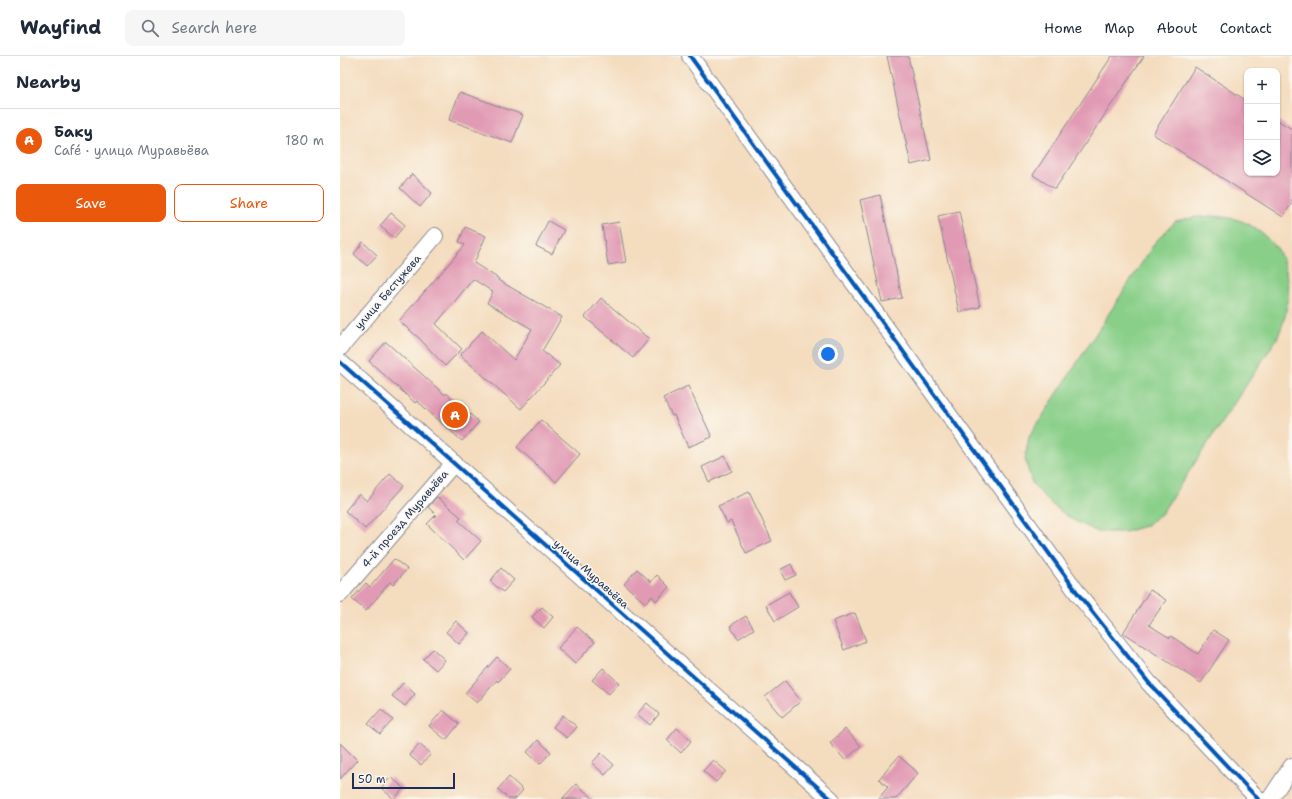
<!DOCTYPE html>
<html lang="en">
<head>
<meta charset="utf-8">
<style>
	:root { --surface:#fff; --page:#f6f6f7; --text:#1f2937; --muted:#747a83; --line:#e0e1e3; --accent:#ea580c }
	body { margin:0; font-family:"Shantell Sans",sans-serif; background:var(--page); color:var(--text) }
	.controls { position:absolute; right:12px; top:12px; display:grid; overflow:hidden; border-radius:8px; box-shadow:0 1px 3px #0004 }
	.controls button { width:36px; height:36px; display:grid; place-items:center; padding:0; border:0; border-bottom:1px solid var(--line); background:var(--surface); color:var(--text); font:20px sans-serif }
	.scale { position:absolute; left:12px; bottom:10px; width:103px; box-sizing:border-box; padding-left:4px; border:2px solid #1b2f5e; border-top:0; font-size:11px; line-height:14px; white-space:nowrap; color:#1b2f5e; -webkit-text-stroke:3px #fbf7ec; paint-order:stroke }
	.you { position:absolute; left:488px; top:298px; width:14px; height:14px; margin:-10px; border:3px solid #fff; border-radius:50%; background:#1a73e8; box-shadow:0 0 0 6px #1a73e833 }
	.badge { display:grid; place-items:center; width:26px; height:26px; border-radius:50%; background:var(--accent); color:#fff; font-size:13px; font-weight:700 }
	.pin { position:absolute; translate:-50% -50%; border:2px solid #fff; box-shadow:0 1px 4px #0006 }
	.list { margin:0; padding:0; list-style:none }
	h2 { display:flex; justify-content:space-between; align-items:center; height:52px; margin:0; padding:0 16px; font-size:17px }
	h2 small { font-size:13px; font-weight:400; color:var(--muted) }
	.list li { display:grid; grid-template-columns:26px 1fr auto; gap:12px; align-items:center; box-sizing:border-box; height:64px; padding:0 16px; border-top:1px solid var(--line) }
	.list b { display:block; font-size:15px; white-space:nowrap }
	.list p { margin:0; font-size:13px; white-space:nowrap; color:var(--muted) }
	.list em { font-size:13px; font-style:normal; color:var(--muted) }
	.actions { display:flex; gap:8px; padding:12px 16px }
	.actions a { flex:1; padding:9px 0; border:1px solid var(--accent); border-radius:8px; text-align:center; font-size:14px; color:var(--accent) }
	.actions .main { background:var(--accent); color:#fff }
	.icon { flex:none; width:22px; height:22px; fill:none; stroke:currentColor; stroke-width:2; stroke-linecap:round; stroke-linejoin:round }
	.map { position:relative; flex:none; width:952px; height:743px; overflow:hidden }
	header { display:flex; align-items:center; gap:24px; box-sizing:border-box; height:56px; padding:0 20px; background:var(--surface); border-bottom:1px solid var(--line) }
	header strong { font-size:19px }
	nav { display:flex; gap:22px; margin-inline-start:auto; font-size:14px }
	.search { width:280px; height:36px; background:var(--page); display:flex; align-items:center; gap:10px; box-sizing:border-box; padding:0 14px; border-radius:8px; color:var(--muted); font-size:15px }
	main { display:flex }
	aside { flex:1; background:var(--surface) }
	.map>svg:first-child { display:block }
	.green { fill:#89cf89; stroke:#527f74 }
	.building { fill:#e19ab4 }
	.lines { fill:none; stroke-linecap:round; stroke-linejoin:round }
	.minor-casing { stroke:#88868e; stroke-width:18 }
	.minor { stroke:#fff; stroke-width:16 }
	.cycleway-casing { stroke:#fbf7ec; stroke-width:6 }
	.cycleway { stroke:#0057b8; stroke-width:4 }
	.labels { text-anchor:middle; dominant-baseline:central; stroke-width:3; stroke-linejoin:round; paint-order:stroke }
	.street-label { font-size:11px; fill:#1b2f5e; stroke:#fbf7ec }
</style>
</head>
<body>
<header>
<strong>Wayfind</strong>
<div class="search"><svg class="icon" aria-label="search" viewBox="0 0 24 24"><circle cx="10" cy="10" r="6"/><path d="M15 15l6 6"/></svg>Search here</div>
<nav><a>Home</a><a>Map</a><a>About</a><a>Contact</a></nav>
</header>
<main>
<aside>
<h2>Nearby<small></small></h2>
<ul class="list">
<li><span class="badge">A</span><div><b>Баку</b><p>Café · улица Муравьёва</p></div><em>180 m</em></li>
</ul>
<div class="actions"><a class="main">Save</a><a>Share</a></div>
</aside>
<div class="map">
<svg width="952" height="743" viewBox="0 0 952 743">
	<rect width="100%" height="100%" fill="#fbf7ec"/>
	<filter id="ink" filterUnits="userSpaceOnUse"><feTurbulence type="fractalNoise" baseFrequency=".025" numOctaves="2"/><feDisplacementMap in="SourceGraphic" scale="8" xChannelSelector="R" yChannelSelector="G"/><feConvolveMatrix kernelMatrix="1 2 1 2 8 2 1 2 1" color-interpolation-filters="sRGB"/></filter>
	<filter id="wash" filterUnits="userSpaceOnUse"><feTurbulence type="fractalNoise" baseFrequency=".012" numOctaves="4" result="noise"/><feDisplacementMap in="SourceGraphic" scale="16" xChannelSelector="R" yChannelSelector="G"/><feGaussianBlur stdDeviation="0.9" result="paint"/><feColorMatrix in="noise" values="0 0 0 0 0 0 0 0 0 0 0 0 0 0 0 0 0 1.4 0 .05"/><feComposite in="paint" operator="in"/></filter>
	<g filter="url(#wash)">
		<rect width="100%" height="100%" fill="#f4dcbe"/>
		<path class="green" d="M 873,160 C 883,161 896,162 906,167 C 913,170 920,176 926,181 C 929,185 934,188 937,192 C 952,219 951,256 936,284 L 821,458 L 805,470 L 785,476 L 758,476 L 731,463 L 709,446 L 692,427 L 685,403 L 689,381 L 816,185 L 835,166 L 856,161 Z"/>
		<g id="blocks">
			<g class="building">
				<path d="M 547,0 L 568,0 L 591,104 L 571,109 Z"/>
				<path d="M 772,0 L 804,0 L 715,133 L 693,119 Z"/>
				<path d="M 855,11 L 907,45 L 907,117 L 937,117 L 937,64 L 952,73 L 952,147 L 943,161 L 813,78 Z"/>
				<path d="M 120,36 L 183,59 L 172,87 L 109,64 Z"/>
				<path d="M 72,118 L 92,137 L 80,151 L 60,132 Z"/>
				<path d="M 540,139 L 562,242 L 542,246 L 520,144 Z"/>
				<path d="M 619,155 L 640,251 L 619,256 L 598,160 Z"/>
				<path d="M 51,157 L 65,169 L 54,182 L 40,170 Z"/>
				<path d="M 208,165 L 224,174 L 212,198 L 196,190 Z"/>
				<path d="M 279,166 L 286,206 L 268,209 L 262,169 Z"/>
				<path d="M 125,171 L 146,180 L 134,207 L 159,223 L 158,224 L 222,261 L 202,295 L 220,309 L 181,353 L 120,299 L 142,275 L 174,304 L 192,273 L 147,247 L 153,236 L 133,223 L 96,268 L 122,293 L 105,310 L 79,282 L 59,265 L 125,189 L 119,186 Z"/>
				<path d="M 23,186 L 37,199 L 27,210 L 14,198 Z"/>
				<path d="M 261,242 L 309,283 L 293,302 L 245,261 Z"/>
				<path d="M 46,286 L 105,339 L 106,337 L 139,366 L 122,385 L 77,345 L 75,347 L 29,305 Z"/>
				<path d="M 348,330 L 372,381 L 348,391 L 334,359 L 332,360 L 323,342 Z"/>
				<path d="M 201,364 L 240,398 L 216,426 L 177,391 Z"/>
				<path d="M 385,400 L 392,415 L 369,426 L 362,411 Z"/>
				<path d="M 50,418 L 64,430 L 25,473 L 5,455 L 19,438 L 27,445 Z"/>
				<path d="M 409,436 L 432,485 L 406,497 L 391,465 L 387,467 L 378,450 Z"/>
				<path d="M 97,441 L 121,461 L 118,464 L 141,485 L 124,504 L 87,468 L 96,459 L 88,451 Z"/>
				<path d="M 54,503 L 67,513 L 53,529 L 50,526 L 26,555 L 12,543 L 26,527 L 30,531 Z"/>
				<path d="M 451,508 L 456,519 L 445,524 L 440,514 Z"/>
				<path d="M 161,512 L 174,524 L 163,536 L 150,525 Z"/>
				<path d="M 297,513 L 311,526 L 317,519 L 329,531 L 316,545 L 312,540 L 305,547 L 284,528 Z"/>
				<path d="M 810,534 L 826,544 L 809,569 L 830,582 L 831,580 L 858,598 L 873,574 L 889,584 L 861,627 L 783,577 Z"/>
				<path d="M 449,536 L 458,551 L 435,565 L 426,549 Z"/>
				<path d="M 202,551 L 213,561 L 204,572 L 192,561 Z"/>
				<path d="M 515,557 L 526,585 L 504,594 L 493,565 Z"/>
				<path d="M 406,560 L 414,573 L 398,583 L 390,570 Z"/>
				<path d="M 116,565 L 129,577 L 119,588 L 106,576 Z"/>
				<path d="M 237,571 L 255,586 L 235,608 L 218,592 Z"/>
				<path d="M 93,593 L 105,604 L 96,614 L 83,603 Z"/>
				<path d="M 157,601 L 170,613 L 158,626 L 157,624 L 137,647 L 125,637 Z"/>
				<path d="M 263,612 L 279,627 L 269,638 L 252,624 Z"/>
				<path d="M 445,625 L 461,645 L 442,661 L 425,641 Z"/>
				<path d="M 63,627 L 75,638 L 65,650 L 52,640 Z"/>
				<path d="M 307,647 L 319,658 L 310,669 L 297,658 Z"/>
				<path d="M 41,653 L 53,664 L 40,678 L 28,668 Z"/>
				<path d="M 103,654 L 119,668 L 106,684 L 89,670 Z"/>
				<path d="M 223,659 L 237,671 L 227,682 L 213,671 Z"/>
				<path d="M 337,672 L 351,685 L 341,697 L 327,684 Z"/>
				<path d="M 505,673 L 521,690 L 505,704 L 490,687 Z"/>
				<path d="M 198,684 L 211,696 L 200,708 L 187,696 Z"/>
				<path d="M 0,687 L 17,704 L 0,723 Z"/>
				<path d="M 79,688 L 91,698 L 81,709 L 69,699 Z"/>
				<path d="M 261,697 L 274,709 L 265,719 L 252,707 Z"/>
				<path d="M 559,700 L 578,717 L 556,743 L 538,743 L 548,731 L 539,723 Z"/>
				<path d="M 373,704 L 386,715 L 376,726 L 363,715 Z"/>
				<path d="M 51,721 L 64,732 L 54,743 L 41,732 Z"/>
				<path d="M 169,721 L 183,734 L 175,743 L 169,743 L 158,733 Z"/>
				<path d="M 236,728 L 254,743 L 222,743 Z"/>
			</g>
		</g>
	</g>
	<g filter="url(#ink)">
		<use href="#blocks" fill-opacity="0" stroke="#88868e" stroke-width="1"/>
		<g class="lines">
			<g class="minor-casing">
				<g id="minor">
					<path d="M 350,0 L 739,539 L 809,627 L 918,743"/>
					<path d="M 0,292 L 95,180"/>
					<path d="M 0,306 L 491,743"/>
					<path d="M 0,538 L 114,407"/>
					<path d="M 930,743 L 952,710"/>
				</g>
			</g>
			<use href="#minor" class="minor"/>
			<g class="cycleway-casing">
				<g id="cycleway">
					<path d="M 350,0 L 739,539 L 809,627 L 918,743"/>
					<path d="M 0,306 L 491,743"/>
				</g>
			</g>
			<use href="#cycleway" class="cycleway"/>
		</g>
	</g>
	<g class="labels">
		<g class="street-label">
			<text transform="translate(48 236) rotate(-49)">улица Бестужева</text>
			<text transform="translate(65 463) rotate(-49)">4-й проезд Муравьёва</text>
			<text transform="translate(251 518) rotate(42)">улица Муравьёва</text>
		</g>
	</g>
</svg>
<div class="controls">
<button>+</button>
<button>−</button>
<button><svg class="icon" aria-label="layers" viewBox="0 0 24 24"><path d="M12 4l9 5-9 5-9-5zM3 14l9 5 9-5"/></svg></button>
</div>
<div class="scale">50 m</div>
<div class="you"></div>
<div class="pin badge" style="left:115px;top:359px">A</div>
</div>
</main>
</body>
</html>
